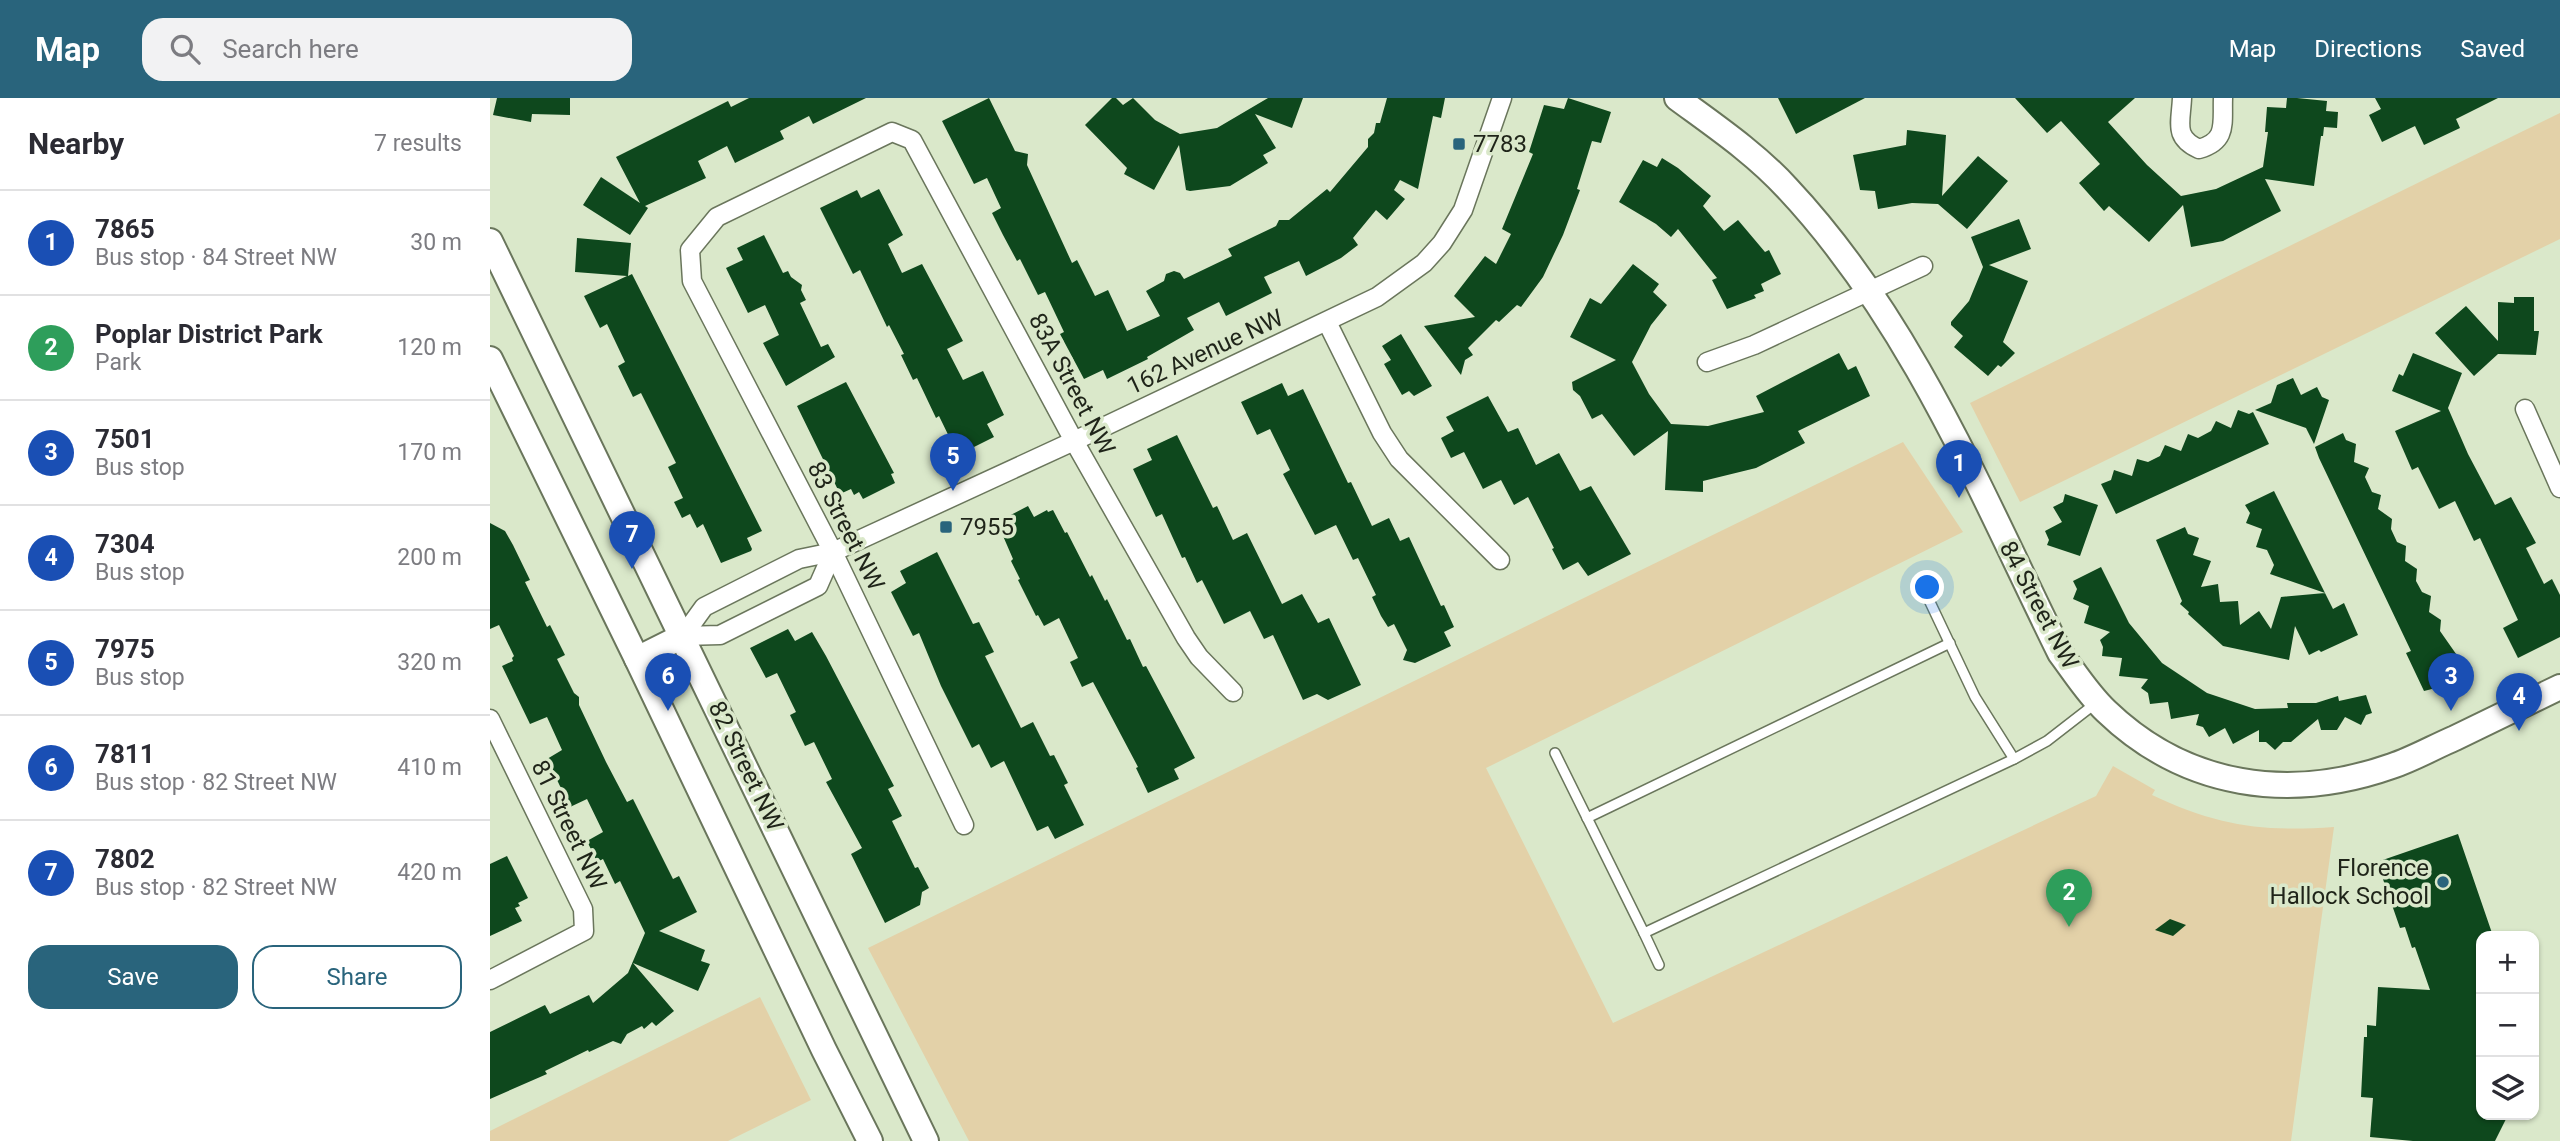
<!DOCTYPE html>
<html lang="en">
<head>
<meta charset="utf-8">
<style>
	:root { --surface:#fff; --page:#f2f2f3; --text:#2b2b33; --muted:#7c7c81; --line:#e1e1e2; --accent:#29647c }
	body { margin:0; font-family:Roboto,sans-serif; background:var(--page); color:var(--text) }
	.controls { position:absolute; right:21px; bottom:21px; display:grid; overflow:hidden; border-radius:14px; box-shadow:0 2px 5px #0004 }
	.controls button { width:63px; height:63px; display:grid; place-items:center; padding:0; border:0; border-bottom:2px solid var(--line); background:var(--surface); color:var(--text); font:35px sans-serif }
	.you { position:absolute; left:1438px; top:490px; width:24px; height:24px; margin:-18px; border:5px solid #fff; border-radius:50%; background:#1a73e8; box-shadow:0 0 0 10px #1a73e833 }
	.badge { display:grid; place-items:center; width:46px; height:46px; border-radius:50%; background:var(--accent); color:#fff; font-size:23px; font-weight:700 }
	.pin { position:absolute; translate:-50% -58px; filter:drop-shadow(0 2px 4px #0008) }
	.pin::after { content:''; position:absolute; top:37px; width:24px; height:21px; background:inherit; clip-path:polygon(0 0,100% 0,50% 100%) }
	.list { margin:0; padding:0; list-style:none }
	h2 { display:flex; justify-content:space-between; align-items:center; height:91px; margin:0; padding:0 28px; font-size:30px }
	h2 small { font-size:23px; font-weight:400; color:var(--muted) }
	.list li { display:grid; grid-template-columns:46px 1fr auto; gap:21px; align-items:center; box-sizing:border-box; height:105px; padding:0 28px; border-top:2px solid var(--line) }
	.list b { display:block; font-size:26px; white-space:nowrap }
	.list p { margin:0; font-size:23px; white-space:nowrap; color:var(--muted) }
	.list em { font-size:23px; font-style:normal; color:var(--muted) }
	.actions { display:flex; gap:14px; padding:21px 28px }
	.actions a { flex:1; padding:16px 0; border:2px solid var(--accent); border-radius:21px; text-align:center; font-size:24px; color:var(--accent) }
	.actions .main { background:var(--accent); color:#fff }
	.icon { flex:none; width:38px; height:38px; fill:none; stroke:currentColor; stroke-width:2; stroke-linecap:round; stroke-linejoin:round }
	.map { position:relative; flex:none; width:2070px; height:1043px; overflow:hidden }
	header { display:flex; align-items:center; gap:42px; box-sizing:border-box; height:98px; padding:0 35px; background:var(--accent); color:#fff }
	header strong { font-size:33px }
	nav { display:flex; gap:38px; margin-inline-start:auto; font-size:24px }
	.search { width:490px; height:63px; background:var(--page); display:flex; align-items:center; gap:18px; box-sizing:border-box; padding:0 24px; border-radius:21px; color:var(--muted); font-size:26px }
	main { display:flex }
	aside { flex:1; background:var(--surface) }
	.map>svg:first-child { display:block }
	.green { fill:#e3d1a8 }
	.building { fill:#0e481d }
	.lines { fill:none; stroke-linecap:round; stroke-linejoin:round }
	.lane-casing { stroke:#6a765c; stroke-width:12 }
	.street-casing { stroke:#6a765c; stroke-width:21 }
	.secondary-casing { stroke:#6a765c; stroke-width:28 }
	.lane { stroke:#fff; stroke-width:9 }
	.street { stroke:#fff; stroke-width:18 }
	.secondary { stroke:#fff; stroke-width:24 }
	.poi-dot { fill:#29647c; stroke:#dae8ca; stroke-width:2.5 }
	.labels { text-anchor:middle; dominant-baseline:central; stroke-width:7; stroke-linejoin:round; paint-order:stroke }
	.poi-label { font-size:24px; fill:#1f2419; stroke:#dae8ca; text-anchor:start }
	.street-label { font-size:24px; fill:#1f2419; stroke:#dae8ca }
</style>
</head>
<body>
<header>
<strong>Map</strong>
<div class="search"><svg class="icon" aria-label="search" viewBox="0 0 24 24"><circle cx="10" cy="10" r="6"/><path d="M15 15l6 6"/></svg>Search here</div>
<nav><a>Map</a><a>Directions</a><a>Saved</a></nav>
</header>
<main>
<aside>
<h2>Nearby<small>7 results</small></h2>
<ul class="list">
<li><span class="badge" style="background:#1a4fb4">1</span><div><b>7865</b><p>Bus stop · 84 Street NW</p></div><em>30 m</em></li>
<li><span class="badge" style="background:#2e9e5b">2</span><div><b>Poplar District Park</b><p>Park</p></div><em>120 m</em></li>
<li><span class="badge" style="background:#1a4fb4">3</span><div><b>7501</b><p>Bus stop</p></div><em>170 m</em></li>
<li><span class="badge" style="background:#1a4fb4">4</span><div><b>7304</b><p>Bus stop</p></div><em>200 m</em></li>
<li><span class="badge" style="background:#1a4fb4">5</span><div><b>7975</b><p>Bus stop</p></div><em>320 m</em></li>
<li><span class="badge" style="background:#1a4fb4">6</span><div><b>7811</b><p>Bus stop · 82 Street NW</p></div><em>410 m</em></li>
<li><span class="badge" style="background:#1a4fb4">7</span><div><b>7802</b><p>Bus stop · 82 Street NW</p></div><em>420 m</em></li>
</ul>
<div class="actions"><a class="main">Save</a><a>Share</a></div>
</aside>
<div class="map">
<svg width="2070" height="1043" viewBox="0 0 2070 1043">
	<rect width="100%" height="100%" fill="#dae8ca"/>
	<g class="green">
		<path d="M 2070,15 L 2070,141 L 1530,404 L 1480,305 Z"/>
		<path d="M 1413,344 L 1473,434 L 996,670 L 1123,925 L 1606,698 L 1623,668 L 1665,692 L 1662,697 C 1728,728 1772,734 1844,729 L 1801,1043 L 479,1043 L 378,850 Z"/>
		<path d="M 270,899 L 321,1002 L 238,1043 L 0,1043 L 0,1033 Z"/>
	</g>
	<g class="building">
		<path d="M 7,0 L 80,0 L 80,17 L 42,16 L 41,24 L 3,17 Z"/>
		<path d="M 259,0 L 376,0 L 323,26 L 319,18 L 290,33 L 294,41 L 245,65 L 237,48 L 208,63 L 216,80 L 155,108 L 158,110 L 140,137 L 93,107 L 111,79 L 150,105 L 126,59 L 238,3 L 241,9 Z"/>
		<path d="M 499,0 L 525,53 L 538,56 L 537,67 L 582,165 L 587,162 L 605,198 L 618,192 L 637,233 L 670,218 L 656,193 L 674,183 L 676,176 L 684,173 L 690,175 L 694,181 L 742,158 L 738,151 L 786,128 L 789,122 L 799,122 L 837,91 L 840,94 L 878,49 L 878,41 L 884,35 L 886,25 L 890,25 L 897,0 L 955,0 L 951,20 L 943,18 L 928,91 L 910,82 L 904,92 L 915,101 L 897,122 L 886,112 L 863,140 L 868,147 L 851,160 L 816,178 L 809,163 L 774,179 L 782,195 L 736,218 L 729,204 L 697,220 L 704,232 L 657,259 L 658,261 L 617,281 L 613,272 L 594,281 L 570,236 L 574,234 L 555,194 L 548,197 L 530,161 L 527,163 L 513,137 L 502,115 L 511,110 L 497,80 L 484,86 L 452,23 Z"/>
		<path d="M 622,0 L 626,0 L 633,7 L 643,0 L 665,22 L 690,36 L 727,30 L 778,0 L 813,0 L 802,30 L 765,16 L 786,50 L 773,57 L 778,65 L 740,88 L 700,93 L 696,92 L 689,47 L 664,92 L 634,76 L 637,70 L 595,27 Z"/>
		<path d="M 1078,0 L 1121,14 L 1111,45 L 1102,43 L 1087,91 L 1090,92 L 1073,137 L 1053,179 L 1031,209 L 1027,207 L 1009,224 L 1006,222 L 978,250 L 983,257 L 975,262 L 971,277 L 934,228 L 985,219 L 964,198 L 995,158 L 1006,166 L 1021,136 L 1012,131 L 1043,56 L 1039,54 L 1054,7 L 1074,11 Z"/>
		<path d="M 1288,0 L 1375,0 L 1306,36 Z"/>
		<path d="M 1525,0 L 1645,0 L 1618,24 L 1657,67 L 1691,98 L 1726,91 L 1773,69 L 1778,34 L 1775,34 L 1777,9 L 1796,10 L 1797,0 L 1807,0 L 1837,3 L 1836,13 L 1848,14 L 1847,30 L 1834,29 L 1833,38 L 1831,38 L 1824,88 L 1775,81 L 1791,113 L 1733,143 L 1701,149 L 1693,107 L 1659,144 L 1619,108 L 1614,113 L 1589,85 L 1610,66 L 1571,23 L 1557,35 Z"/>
		<path d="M 1885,0 L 2008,0 L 1966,21 L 1970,30 L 1934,47 L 1925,28 L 1892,44 L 1879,17 L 1891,11 Z"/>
		<path d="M 1417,32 L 1456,37 L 1452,98 L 1488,58 L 1518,83 L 1477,131 L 1448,106 L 1422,105 L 1388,111 L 1385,93 L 1370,92 L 1363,57 L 1416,47 Z"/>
		<path d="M 1172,60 L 1188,70 L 1221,98 L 1213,108 L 1234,133 L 1248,122 L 1275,154 L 1279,152 L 1291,176 L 1271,186 L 1274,193 L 1264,197 L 1266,200 L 1237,211 L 1222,182 L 1227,180 L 1188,131 L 1181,139 L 1166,126 L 1129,104 L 1153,62 L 1167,69 Z"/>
		<path d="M 389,91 L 413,137 L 398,146 L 412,175 L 432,166 L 473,243 L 457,251 L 473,282 L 493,273 L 514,317 L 497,326 L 504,339 L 468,357 L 449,318 L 446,320 L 427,280 L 423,282 L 411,257 L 414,256 L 399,227 L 397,229 L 370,172 L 363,176 L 330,110 L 367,92 L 371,100 Z"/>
		<path d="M 1529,121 L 1541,151 L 1499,167 L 1538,183 L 1513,244 L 1525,255 L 1511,269 L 1508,267 L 1498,278 L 1464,249 L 1473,238 L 1461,227 L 1461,224 L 1479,203 L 1493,169 L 1481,139 Z"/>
		<path d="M 274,137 L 293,175 L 298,173 L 301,179 L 312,187 L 311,192 L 316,202 L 310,205 L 331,249 L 338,246 L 345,259 L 296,288 L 273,245 L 289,237 L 275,207 L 258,215 L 236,170 L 253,162 L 247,150 Z"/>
		<path d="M 87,140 L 141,145 L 138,178 L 142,176 L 272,433 L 257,440 L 262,451 L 261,453 L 231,465 L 213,426 L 207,430 L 200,416 L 192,420 L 184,404 L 193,400 L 178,369 L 186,365 L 151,295 L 143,299 L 128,268 L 135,264 L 117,226 L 110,230 L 94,198 L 137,178 L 85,174 Z"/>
		<path d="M 1143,166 L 1169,186 L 1163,194 L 1177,207 L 1161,227 L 1142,264 L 1159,296 L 1181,326 L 1218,328 L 1274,314 L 1266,298 L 1349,255 L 1358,272 L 1366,268 L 1380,298 L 1308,333 L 1315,345 L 1266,370 L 1213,383 L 1213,394 L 1175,392 L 1178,333 L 1144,358 L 1112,316 L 1102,321 L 1090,298 L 1083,292 L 1082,284 L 1126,262 L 1080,239 L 1100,200 L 1111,206 Z"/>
		<path d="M 2024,199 L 2044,199 L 2044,233 L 2049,233 L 2046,257 L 2008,256 L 1984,278 L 1945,235 L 1976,208 L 2008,243 L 2008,204 L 2024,205 Z"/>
		<path d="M 911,236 L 942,288 L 924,298 L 919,293 L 912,297 L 894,266 L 901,262 L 892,248 Z"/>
		<path d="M 1923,255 L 1972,275 L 1958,310 L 1978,356 L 2005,407 L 2021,399 L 2046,445 L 2036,450 L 2054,486 L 2062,481 L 2070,497 L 2070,539 L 2028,560 L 2013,530 L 2028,522 L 1990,440 L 1984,443 L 1965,403 L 1949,411 L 1928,369 L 1922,372 L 1905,333 L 1951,313 L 1902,293 L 1909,276 L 1913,278 Z"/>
		<path d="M 1803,280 L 1811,297 L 1827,289 L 1832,299 L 1839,302 L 1824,346 L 1816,330 L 1765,312 L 1781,305 L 1787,287 Z"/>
		<path d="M 356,284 L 404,375 L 401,376 L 405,385 L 373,401 L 369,394 L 364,397 L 361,391 L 350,396 L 307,308 Z"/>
		<path d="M 792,285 L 798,298 L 813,291 L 858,385 L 861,384 L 882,428 L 899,420 L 910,443 L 919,439 L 951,508 L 954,507 L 964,529 L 954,534 L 961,548 L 925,565 L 913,562 L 917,552 L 904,526 L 898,529 L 891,518 L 882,499 L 886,497 L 868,460 L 863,462 L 846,427 L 825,437 L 793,376 L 800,372 L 780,331 L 767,337 L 751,304 Z"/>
		<path d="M 998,298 L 1018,334 L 1028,330 L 1046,367 L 1069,355 L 1090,393 L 1101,388 L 1141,456 L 1098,478 L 1088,464 L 1073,472 L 1062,451 L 1064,450 L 1038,399 L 1024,407 L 1011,382 L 993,391 L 974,354 L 961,360 L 951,340 L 964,333 L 956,319 Z"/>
		<path d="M 1748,312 L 1759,316 L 1763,314 L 1779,346 L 1626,416 L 1611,386 L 1621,382 L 1624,372 L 1642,378 L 1647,361 L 1658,364 L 1670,358 L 1675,347 L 1691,353 L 1698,336 L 1708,340 L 1721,333 L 1726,323 L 1741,330 Z"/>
		<path d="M 1853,335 L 1856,342 L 1866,346 L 1864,364 L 1879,370 L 1875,379 L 1882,394 L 1891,397 L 1888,411 L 1902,421 L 1901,431 L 1907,444 L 1916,448 L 1915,463 L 1927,471 L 1926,483 L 1932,494 L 1941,498 L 1939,514 L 1951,522 L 1950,533 L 1971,563 L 1969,572 L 1971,577 L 1942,591 L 1934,593 L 1916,555 L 1921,553 L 1829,360 L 1825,349 Z"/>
		<path d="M 687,337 L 723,410 L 727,408 L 743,442 L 757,435 L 792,506 L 812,496 L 828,525 L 839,520 L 871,587 L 838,602 L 827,596 L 813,602 L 783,537 L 774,541 L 760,513 L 734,526 L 712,482 L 707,485 L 695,459 L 692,460 L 672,416 L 666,419 L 643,371 L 662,362 L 657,351 Z"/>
		<path d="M 1784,393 L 1843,511 L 1854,505 L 1868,537 L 1831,554 L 1829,552 L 1819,557 L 1805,528 L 1799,562 L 1733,548 L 1698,516 L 1699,514 L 1690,506 L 1692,503 L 1666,442 L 1695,429 L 1698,436 L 1709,440 L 1703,457 L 1721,463 L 1711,489 L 1728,486 L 1730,504 L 1748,503 L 1750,527 L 1769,513 L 1781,531 L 1791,499 L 1835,495 L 1780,476 L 1784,467 L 1777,452 L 1766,449 L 1772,431 L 1756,425 L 1760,415 L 1755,407 Z"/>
		<path d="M 1575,396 L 1608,407 L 1590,458 L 1557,447 L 1559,442 L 1555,433 L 1572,424 L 1563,409 L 1573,404 Z"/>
		<path d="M 538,408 L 544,419 L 557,412 L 558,414 L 563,412 L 575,435 L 577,434 L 600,479 L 602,477 L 615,503 L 617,501 L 637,542 L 640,541 L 653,569 L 656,568 L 705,660 L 684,671 L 689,681 L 658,695 L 646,670 L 648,669 L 603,584 L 592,589 L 580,564 L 588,560 L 569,520 L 554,528 L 548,517 L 546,518 L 528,482 L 530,481 L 521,463 L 523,461 L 507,424 Z"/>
		<path d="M 0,425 L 15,433 L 23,447 L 40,482 L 35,484 L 57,529 L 60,527 L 75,557 L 67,561 L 84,595 L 89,599 L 89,607 L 116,664 L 137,704 L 143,701 L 183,781 L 189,778 L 207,814 L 169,833 L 215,852 L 211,863 L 220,866 L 208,893 L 143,865 L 184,913 L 166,928 L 162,924 L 154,931 L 152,928 L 137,936 L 131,946 L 123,943 L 99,954 L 98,952 L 55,973 L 57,976 L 0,1001 L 0,934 L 55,907 L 60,916 L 99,897 L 103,905 L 138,875 L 155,835 L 130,783 L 125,786 L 113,761 L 107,764 L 97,743 L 113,734 L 97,701 L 80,709 L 57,661 L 72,652 L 57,619 L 40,626 L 12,568 L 23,563 L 22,560 L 24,558 L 9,527 L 0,531 Z"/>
		<path d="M 447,454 L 483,526 L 489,524 L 504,554 L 495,558 L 531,630 L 543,624 L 560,658 L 564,657 L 578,685 L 574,687 L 594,727 L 565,741 L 558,728 L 547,733 L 514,663 L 501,670 L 489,646 L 482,650 L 451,588 L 429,535 L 423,538 L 401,494 L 416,485 L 410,473 Z"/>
		<path d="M 1611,469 L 1639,525 L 1672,565 L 1717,595 L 1765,611 L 1798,610 L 1797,605 L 1826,605 L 1848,598 L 1849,603 L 1876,597 L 1882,615 L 1876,617 L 1871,627 L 1855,619 L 1847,632 L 1831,632 L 1828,621 L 1801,644 L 1793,644 L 1785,652 L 1776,644 L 1769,644 L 1769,632 L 1743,646 L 1735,630 L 1719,639 L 1713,629 L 1706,627 L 1709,616 L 1681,621 L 1678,604 L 1660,606 L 1658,595 L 1651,590 L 1658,581 L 1629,578 L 1632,560 L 1612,558 L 1613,549 L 1610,542 L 1620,534 L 1594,525 L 1599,508 L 1583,501 L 1587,491 L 1583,483 Z"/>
		<path d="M 298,531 L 305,543 L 322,534 L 336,558 L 404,688 L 398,691 L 412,718 L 402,723 L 425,770 L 428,769 L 439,790 L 432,794 L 430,807 L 395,825 L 361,756 L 372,750 L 336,684 L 342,681 L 324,644 L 315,648 L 300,617 L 306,614 L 287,575 L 276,580 L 260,550 Z"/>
		<path d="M 1968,736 L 2003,838 L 1991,838 L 1991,1017 L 2018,1017 L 2005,1043 L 1923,1043 L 1880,1039 L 1883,1000 L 1871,999 L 1874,939 L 1877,939 L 1877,927 L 1886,928 L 1888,889 L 1940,892 L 1925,849 L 1922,850 L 1915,829 L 1910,830 L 1887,764 Z"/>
		<path d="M 17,758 L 38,800 L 28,805 L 30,808 L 25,810 L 32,823 L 0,838 L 0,766 Z"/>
		<path d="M 1680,821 L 1696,827 L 1683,838 L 1665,832 Z"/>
	</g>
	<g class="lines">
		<g class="lane-casing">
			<g id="lane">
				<path d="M 1430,483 L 1485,599 L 1524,661"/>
				<path d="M 1065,655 L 1154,835"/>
				<path d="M 1097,720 L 1460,545"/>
				<path d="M 1169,867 L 1154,835 L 1524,661 L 1557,643 L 1606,605"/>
			</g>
		</g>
		<g class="street-casing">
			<g id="street">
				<path d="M 1692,0 C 1691,25 1683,39 1709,51 C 1738,43 1732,25 1733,0"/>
				<path d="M 837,224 L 892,335 L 909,361 L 1010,462"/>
				<path d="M 1217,264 L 1264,247 L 1433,168"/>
				<path d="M 2035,311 L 2070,390"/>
				<path d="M 193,538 L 214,509 L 309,461 L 343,454 L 584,343 L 887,199 L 934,165 L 952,145 L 973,112 L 1012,0"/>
				<path d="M 193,538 L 230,537 L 328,488 L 343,454"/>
				<path d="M 0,621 L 93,811 L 94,833 L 0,882"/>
				<path d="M 474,727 L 343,454 L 202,183 L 200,152 L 227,119 L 402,34 L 422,42 L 584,343 L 696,540 L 709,559 L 743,594"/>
			</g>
		</g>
		<g class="secondary-casing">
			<g id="secondary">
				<path d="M 1187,0 C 1225,28 1265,55 1297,90 C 1421,222 1491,395 1570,555 C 1585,575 1598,596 1616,613 C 1696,690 1800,704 1902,668 C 1923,661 1944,649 1965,640 C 2000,623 2035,606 2070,589"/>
				<path d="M 0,143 L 436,1043"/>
				<path d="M 0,261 L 147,561 L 334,952 L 380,1043"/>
				<path d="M 147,561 L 193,538"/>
			</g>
		</g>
		<use href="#lane" class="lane"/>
		<use href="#street" class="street"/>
		<use href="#secondary" class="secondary"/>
	</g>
	<g class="poi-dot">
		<rect x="962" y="39" width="14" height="14" rx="3.5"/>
		<rect x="449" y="422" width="14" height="14" rx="3.5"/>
		<circle cx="1953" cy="784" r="7"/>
	</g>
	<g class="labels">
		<g class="poi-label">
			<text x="983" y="46">7783</text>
			<text x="470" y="429">7955</text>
			<text x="1939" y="770" text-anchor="end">Florence<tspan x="1939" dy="28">Hallock School</tspan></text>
		</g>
		<g class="street-label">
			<text transform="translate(715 254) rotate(-25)">162 Avenue NW</text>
			<text transform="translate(582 286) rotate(62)">83A Street NW</text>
			<text transform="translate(356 428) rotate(63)">83 Street NW</text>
			<text transform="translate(1549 507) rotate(62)">84 Street NW</text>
			<text transform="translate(256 668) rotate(64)">82 Street NW</text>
			<text transform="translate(79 727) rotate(64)">81 Street NW</text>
		</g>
	</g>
</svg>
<div class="controls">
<button>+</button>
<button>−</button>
<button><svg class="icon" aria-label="layers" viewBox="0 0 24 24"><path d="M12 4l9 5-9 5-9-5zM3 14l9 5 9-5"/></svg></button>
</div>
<div class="you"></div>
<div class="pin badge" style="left:1469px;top:400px;background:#1a4fb4">1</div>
<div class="pin badge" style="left:1579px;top:829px;background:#2e9e5b">2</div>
<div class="pin badge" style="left:1961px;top:613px;background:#1a4fb4">3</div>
<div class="pin badge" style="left:2029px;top:633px;background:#1a4fb4">4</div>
<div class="pin badge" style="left:463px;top:393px;background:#1a4fb4">5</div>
<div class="pin badge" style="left:178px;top:613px;background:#1a4fb4">6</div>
<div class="pin badge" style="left:142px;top:471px;background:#1a4fb4">7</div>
</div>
</main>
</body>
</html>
